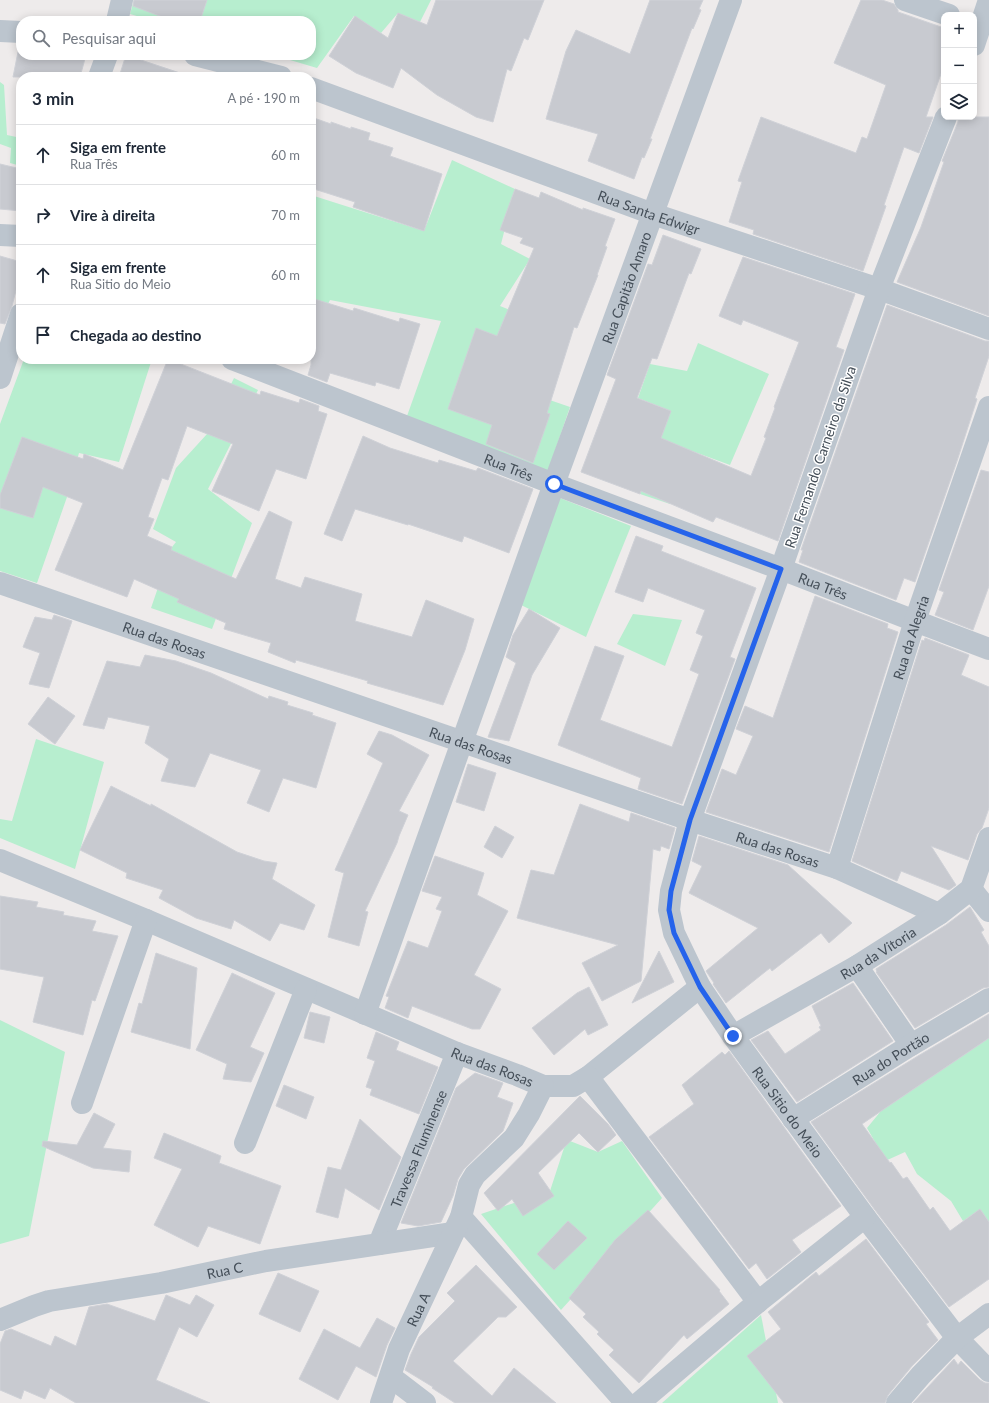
<!DOCTYPE html>
<html lang="pt">
<head>
<meta charset="utf-8">
<style>
	:root { --surface:#fff; --page:#f6f6f7; --text:#1f2937; --muted:#747a83; --line:#e0e1e3 }
	body { margin:0; font-family:Lato,sans-serif; background:var(--page); color:var(--text) }
	.controls { position:absolute; right:12px; top:12px; display:grid; overflow:hidden; border-radius:8px; box-shadow:0 2px 10px #0003 }
	.controls button { width:36px; height:36px; display:grid; place-items:center; padding:0; border:0; border-bottom:1px solid var(--line); background:var(--surface); color:var(--text); font:20px sans-serif }
	.stop { position:absolute; width:12px; height:12px; margin:-9px; border:3px solid #2563eb; border-radius:50%; background:#fff }
	.stop.end { background:#2563eb; border-color:#fff; box-shadow:0 1px 4px #0008 }
	.list { margin:0; padding:0; list-style:none }
	h2 { display:flex; justify-content:space-between; align-items:center; height:52px; margin:0; padding:0 16px; font-size:17px }
	h2 small { font-size:13px; font-weight:400; color:var(--muted) }
	.list li { display:grid; grid-template-columns:26px 1fr auto; gap:12px; align-items:center; box-sizing:border-box; height:60px; padding:0 16px; border-top:1px solid var(--line) }
	.list b { display:block; font-size:15px; white-space:nowrap }
	.list p { margin:0; font-size:13px; white-space:nowrap; color:var(--muted) }
	.list em { font-size:13px; font-style:normal; color:var(--muted) }
	.icon { flex:none; width:22px; height:22px; fill:none; stroke:currentColor; stroke-width:2; stroke-linecap:round; stroke-linejoin:round }
	.map { position:relative; flex:none; width:989px; height:1403px; overflow:hidden }
	.search { position:absolute; background:var(--surface); box-shadow:0 2px 10px #0003; left:16px; top:16px; width:300px; height:44px; display:flex; align-items:center; gap:10px; box-sizing:border-box; padding:0 14px; border-radius:16px; color:var(--muted); font-size:15px }
	.panel { position:absolute; background:var(--surface); box-shadow:0 2px 10px #0003; left:16px; top:72px; width:300px; height:292px; border-radius:16px }
	.map>svg:first-child { display:block }
	.green { fill:#b7eecf }
	.building { fill:#c8cad0; stroke:#cfd1d7 }
	.lines { fill:none; stroke-linecap:round; stroke-linejoin:round }
	.minor { stroke:#bcc5ce; stroke-width:22 }
	.route { stroke:#2563eb; stroke-width:5 }
	.labels { text-anchor:middle; dominant-baseline:central; stroke-width:3; stroke-linejoin:round; paint-order:stroke }
	.street-label { font-size:14px; fill:#444e58; stroke:#fff }
</style>
</head>
<body>
<div class="map">
<svg width="989" height="1403" viewBox="0 0 989 1403">
	<rect width="100%" height="100%" fill="#eeebeb"/>
	<g class="green">
		<path d="M 134,0 L 431,0 L 420,22 L 398,13 L 381,33 L 354,16 L 317,68 L 273,55 L 311,55 L 311,21 L 154,21 L 130,14 Z"/>
		<path d="M 0,82 L 4,85 L 7,135 L 21,138 L 21,166 L 10,163 L 11,148 L 0,144 Z"/>
		<path d="M 452,160 L 515,189 L 501,244 L 530,259 L 500,306 L 532,319 L 512,387 L 570,407 L 548,471 L 407,416 L 441,321 L 330,300 L 311,338 L 311,195 L 424,231 Z"/>
		<path d="M 698,343 L 769,374 L 730,465 L 692,451 L 670,504 L 640,494 L 671,411 L 638,398 L 650,364 L 687,371 Z"/>
		<path d="M 24,359 L 152,359 L 119,462 L 79,453 L 67,497 L 37,583 L 0,571 L 0,424 Z"/>
		<path d="M 234,378 L 258,390 L 208,489 L 252,523 L 212,629 L 151,608 L 172,547 L 176,542 L 153,529 L 176,468 L 207,434 Z"/>
		<path d="M 560,498 L 631,526 L 586,637 L 519,604 Z"/>
		<path d="M 633,614 L 682,620 L 665,666 L 617,644 Z"/>
		<path d="M 36,739 L 104,762 L 75,869 L 0,838 L 0,819 L 12,821 Z"/>
		<path d="M 0,1020 L 65,1052 L 29,1236 L 0,1244 Z"/>
		<path d="M 989,1038 L 989,1222 L 980,1209 L 963,1221 L 951,1201 L 917,1174 L 905,1152 L 883,1162 L 878,1147 L 867,1128 L 881,1111 Z"/>
		<path d="M 570,1141 L 598,1152 L 622,1141 L 662,1198 L 561,1310 L 481,1214 L 550,1191 L 564,1148 Z"/>
		<path d="M 761,1315 L 778,1403 L 662,1403 Z"/>
	</g>
	<g class="building">
		<path d="M 134,0 L 207,0 L 200,21 L 173,21 L 133,6 Z"/>
		<path d="M 436,0 L 544,0 L 528,40 L 524,38 L 511,71 L 507,69 L 493,122 L 476,117 L 437,95 L 401,68 L 393,88 L 356,73 L 329,56 L 355,16 L 388,38 L 398,13 L 427,25 Z"/>
		<path d="M 650,0 L 703,0 L 699,9 L 701,10 L 693,29 L 692,28 L 650,139 L 652,139 L 644,158 L 642,157 L 634,179 L 588,161 L 598,134 L 546,119 L 566,51 L 576,30 L 630,54 Z"/>
		<path d="M 861,0 L 882,0 L 894,4 L 898,10 L 898,12 L 944,28 L 944,65 L 926,117 L 933,117 L 919,153 L 904,147 L 884,205 L 886,206 L 863,271 L 753,234 L 754,230 L 729,222 L 742,182 L 738,181 L 761,117 L 856,153 L 862,137 L 867,139 L 886,85 L 834,63 Z"/>
		<path d="M 18,52 L 21,52 L 21,55 L 86,55 L 80,77 L 13,77 Z"/>
		<path d="M 126,55 L 183,74 L 182,77 L 119,77 Z"/>
		<path d="M 311,117 L 331,124 L 331,122 L 351,129 L 351,127 L 370,133 L 368,140 L 393,148 L 390,156 L 442,174 L 424,231 L 353,207 L 355,202 L 311,188 Z"/>
		<path d="M 958,117 L 989,117 L 989,316 L 897,282 L 921,227 L 944,162 L 942,161 L 958,122 Z"/>
		<path d="M 0,164 L 21,169 L 21,211 L 0,209 Z"/>
		<path d="M 515,189 L 539,198 L 541,192 L 583,210 L 583,208 L 615,219 L 605,246 L 607,247 L 597,275 L 598,275 L 577,328 L 574,327 L 547,413 L 550,414 L 533,463 L 486,444 L 492,425 L 448,409 L 476,328 L 497,336 L 534,248 L 520,243 L 523,238 L 500,230 Z"/>
		<path d="M 663,235 L 701,249 L 691,274 L 689,273 L 657,359 L 652,358 L 637,398 L 671,411 L 661,438 L 751,476 L 766,438 L 764,437 L 775,408 L 774,407 L 799,342 L 743,320 L 741,325 L 719,316 L 743,257 L 855,294 L 836,347 L 844,350 L 778,541 L 716,517 L 713,522 L 641,491 L 640,494 L 581,472 L 616,379 L 607,375 L 648,264 L 652,265 Z"/>
		<path d="M 0,256 L 21,262 L 21,271 L 12,306 L 5,324 L 0,323 Z"/>
		<path d="M 311,298 L 353,311 L 354,308 L 399,322 L 400,318 L 420,324 L 399,389 L 376,382 L 375,386 L 330,373 L 327,382 L 308,375 L 311,365 Z"/>
		<path d="M 887,305 L 985,341 L 989,341 L 989,356 L 975,398 L 977,399 L 957,461 L 915,582 L 904,578 L 896,600 L 799,562 L 803,550 L 801,550 Z"/>
		<path d="M 168,359 L 260,395 L 261,391 L 299,403 L 300,399 L 319,406 L 318,411 L 327,414 L 306,479 L 276,469 L 259,511 L 212,491 L 233,444 L 187,426 L 168,480 L 162,478 L 148,517 L 154,519 L 147,536 L 172,547 L 171,550 L 236,579 L 269,511 L 292,522 L 275,579 L 301,588 L 305,577 L 362,594 L 355,621 L 412,637 L 426,600 L 474,619 L 465,650 L 443,705 L 367,683 L 368,681 L 296,660 L 295,663 L 268,652 L 271,643 L 224,629 L 226,623 L 177,602 L 179,599 L 134,579 L 127,597 L 55,570 L 83,503 L 43,487 L 33,518 L 0,508 L 0,495 L 22,437 L 83,459 L 84,454 L 123,470 Z"/>
		<path d="M 363,436 L 390,448 L 438,463 L 439,460 L 476,471 L 478,468 L 533,489 L 509,553 L 464,536 L 462,542 L 408,524 L 408,525 L 355,509 L 342,541 L 324,534 Z"/>
		<path d="M 981,470 L 989,472 L 989,586 L 973,630 L 935,615 L 944,592 L 939,590 Z"/>
		<path d="M 636,536 L 663,546 L 661,551 L 756,588 L 730,657 L 735,659 L 682,804 L 638,789 L 641,778 L 558,745 L 595,646 L 624,656 L 600,720 L 672,747 L 699,674 L 690,670 L 703,636 L 696,633 L 705,610 L 648,588 L 643,602 L 615,592 Z"/>
		<path d="M 815,596 L 888,624 L 887,628 L 898,632 L 829,852 L 706,812 L 722,769 L 736,775 L 753,736 L 736,729 L 745,706 L 773,718 Z"/>
		<path d="M 529,609 L 560,628 L 532,675 L 509,741 L 488,737 L 516,663 L 506,657 L 513,635 Z"/>
		<path d="M 54,615 L 72,621 L 49,688 L 29,684 L 40,653 L 23,647 L 35,617 L 52,620 Z"/>
		<path d="M 925,638 L 969,655 L 961,675 L 989,687 L 989,808 L 982,828 L 977,834 L 968,860 L 931,846 L 956,885 L 949,890 L 901,871 L 897,881 L 852,861 L 922,640 L 924,641 Z"/>
		<path d="M 145,655 L 176,661 L 211,673 L 268,699 L 269,696 L 288,702 L 287,705 L 313,713 L 312,715 L 336,723 L 316,788 L 283,778 L 269,812 L 247,803 L 261,770 L 210,753 L 195,787 L 161,781 L 169,759 L 145,743 L 150,726 L 108,717 L 104,729 L 83,725 L 107,661 L 140,667 Z"/>
		<path d="M 48,697 L 75,716 L 55,744 L 28,724 Z"/>
		<path d="M 379,731 L 392,735 L 429,755 L 399,811 L 408,815 L 399,836 L 397,843 L 365,911 L 368,912 L 359,946 L 328,937 L 344,873 L 335,870 L 383,763 L 367,754 Z"/>
		<path d="M 468,764 L 496,773 L 484,811 L 456,802 Z"/>
		<path d="M 111,786 L 151,806 L 151,804 L 237,852 L 264,861 L 277,863 L 272,879 L 315,905 L 304,930 L 280,923 L 270,941 L 234,920 L 231,929 L 196,918 L 159,898 L 163,890 L 126,878 L 127,873 L 80,850 Z"/>
		<path d="M 580,804 L 629,822 L 631,813 L 675,828 L 669,849 L 661,846 L 660,851 L 653,849 L 641,981 L 602,1001 L 582,963 L 618,945 L 517,918 L 531,870 L 554,875 Z"/>
		<path d="M 495,826 L 514,837 L 502,858 L 484,847 Z"/>
		<path d="M 699,836 L 788,865 L 852,923 L 829,943 L 821,933 L 772,971 L 770,968 L 726,1003 L 713,984 L 714,983 L 706,971 L 758,928 L 689,893 L 702,866 L 692,861 Z"/>
		<path d="M 435,856 L 484,873 L 477,895 L 508,911 L 474,975 L 501,989 L 480,1029 L 472,1029 L 412,1006 L 408,1018 L 385,1008 L 389,997 L 386,996 L 408,941 L 428,948 L 442,911 L 436,909 L 442,897 L 422,891 Z"/>
		<path d="M 0,896 L 38,902 L 36,907 L 64,912 L 63,915 L 96,921 L 92,931 L 118,936 L 95,1001 L 92,1000 L 83,1035 L 33,1022 L 44,977 L 0,969 Z"/>
		<path d="M 970,907 L 984,930 L 981,932 L 989,946 L 989,987 L 983,988 L 915,1028 L 876,972 L 877,972 L 876,969 L 946,925 Z"/>
		<path d="M 659,951 L 674,982 L 632,1003 Z"/>
		<path d="M 156,953 L 197,968 L 190,1049 L 131,1032 L 139,1003 L 142,1004 Z"/>
		<path d="M 232,973 L 275,993 L 250,1047 L 264,1053 L 251,1082 L 223,1079 L 227,1064 L 196,1050 Z"/>
		<path d="M 853,983 L 893,1041 L 797,1102 L 751,1040 L 768,1031 L 785,1054 L 821,1030 L 819,1027 L 821,1026 L 812,1006 Z"/>
		<path d="M 589,987 L 608,1025 L 588,1035 L 585,1029 L 554,1055 L 532,1028 L 577,993 Z"/>
		<path d="M 310,1012 L 330,1017 L 324,1043 L 304,1038 Z"/>
		<path d="M 989,1014 L 989,1038 L 862,1124 L 890,1163 L 891,1162 L 903,1179 L 907,1177 L 930,1210 L 933,1207 L 950,1231 L 980,1209 L 989,1222 L 989,1279 L 949,1307 L 875,1210 L 811,1122 L 918,1056 Z"/>
		<path d="M 376,1032 L 399,1042 L 396,1050 L 438,1067 L 419,1114 L 370,1095 L 372,1089 L 366,1087 L 375,1061 L 367,1058 Z"/>
		<path d="M 729,1051 L 841,1206 L 792,1240 L 801,1252 L 767,1279 L 756,1263 L 749,1269 L 649,1137 L 694,1104 L 682,1085 L 722,1052 L 725,1055 Z"/>
		<path d="M 475,1073 L 503,1083 L 497,1097 L 513,1103 L 503,1131 L 464,1169 L 458,1179 L 453,1196 L 441,1222 L 418,1226 L 401,1223 L 456,1088 Z"/>
		<path d="M 284,1085 L 314,1097 L 306,1119 L 276,1106 Z"/>
		<path d="M 580,1096 L 608,1124 L 616,1135 L 598,1152 L 579,1133 L 538,1173 L 554,1196 L 523,1216 L 512,1199 L 498,1211 L 484,1193 Z"/>
		<path d="M 94,1113 L 115,1124 L 103,1148 L 131,1151 L 129,1172 L 93,1168 L 42,1146 L 43,1141 L 77,1145 Z"/>
		<path d="M 360,1119 L 401,1157 L 379,1210 L 345,1188 L 338,1218 L 316,1212 L 328,1167 L 341,1170 Z"/>
		<path d="M 164,1133 L 221,1156 L 219,1163 L 281,1186 L 260,1244 L 208,1226 L 198,1247 L 154,1225 L 182,1169 L 154,1158 Z"/>
		<path d="M 648,1210 L 720,1290 L 719,1291 L 729,1304 L 687,1339 L 684,1335 L 639,1383 L 609,1355 L 614,1350 L 597,1334 L 599,1332 L 583,1317 L 586,1314 L 569,1298 L 615,1240 Z"/>
		<path d="M 568,1221 L 587,1238 L 554,1270 L 537,1254 Z"/>
		<path d="M 866,1239 L 929,1322 L 926,1324 L 938,1340 L 912,1366 L 888,1395 L 885,1403 L 784,1403 L 747,1356 L 781,1329 L 768,1312 L 816,1272 L 819,1276 Z"/>
		<path d="M 476,1265 L 517,1307 L 506,1317 L 498,1317 L 453,1361 L 492,1396 L 514,1368 L 556,1403 L 455,1403 L 432,1388 L 433,1387 L 405,1370 L 411,1354 L 419,1337 L 455,1301 L 447,1293 Z"/>
		<path d="M 278,1273 L 319,1291 L 300,1332 L 259,1314 Z"/>
		<path d="M 166,1295 L 190,1305 L 196,1295 L 214,1305 L 197,1337 L 179,1327 L 156,1380 L 210,1403 L 76,1403 L 50,1388 L 45,1399 L 24,1390 L 21,1399 L 0,1390 L 0,1344 L 5,1331 L 11,1329 L 51,1346 L 55,1336 L 76,1346 L 89,1307 L 107,1304 L 155,1321 Z"/>
		<path d="M 377,1318 L 395,1328 L 387,1345 L 376,1377 L 356,1366 L 338,1400 L 299,1379 L 324,1329 L 360,1348 Z"/>
		<path d="M 954,1359 L 958,1365 L 961,1361 L 980,1380 L 985,1383 L 989,1383 L 989,1403 L 913,1403 Z"/>
	</g>
	<g class="lines">
		<g class="minor">
			<path d="M 905,0 L 949,15"/>
			<path d="M 117,21 L 122,0"/>
			<path d="M 0,31 L 21,32"/>
			<path d="M 974,45 L 989,0"/>
			<path d="M 195,55 L 281,77"/>
			<path d="M 99,77 L 107,55"/>
			<path id="s1" d="M 311,88 L 653,214 L 879,289 L 989,329"/>
			<path id="s2" d="M 946,117 L 879,289 L 781,569 L 690,820 L 671,891 L 669,910 L 674,933 L 700,987 L 733,1036 L 865,1217 L 957,1338 L 989,1371"/>
			<path d="M 0,235 L 21,236"/>
			<path id="s3" d="M 232,359 L 554,484 L 781,569 L 915,621 L 989,649"/>
			<path d="M 0,378 L 21,314"/>
			<path id="s4" d="M 0,583 L 690,820 L 837,868 L 939,914"/>
			<path id="s5" d="M 0,860 L 146,920 L 457,1053 L 517,1075 L 543,1086 L 573,1086 L 588,1077 L 700,987"/>
			<path id="s6" d="M 837,868 L 915,621 L 989,407"/>
			<path d="M 971,889 L 989,911"/>
			<path d="M 857,966 L 911,1045"/>
			<path id="s7" d="M 365,1014 L 554,484 L 731,0"/>
			<path id="s8" d="M 733,1036 L 857,966 L 939,914 L 971,889 L 989,838"/>
			<path d="M 588,1077 L 758,1302"/>
			<path d="M 82,1103 L 146,920"/>
			<path id="s9" d="M 793,1119 L 911,1045 L 989,999"/>
			<path d="M 245,1143 L 306,989"/>
			<path d="M 461,1217 L 626,1403"/>
			<path id="s10" d="M 379,1244 L 457,1053"/>
			<path id="s11" d="M 0,1320 L 34,1306 L 49,1301 L 161,1283 L 266,1261 L 453,1233"/>
			<path d="M 391,1377 L 425,1403"/>
			<path id="s12" d="M 381,1403 L 399,1349 L 461,1217 L 469,1185 L 475,1175 L 514,1138 L 529,1114 L 543,1086"/>
			<path d="M 639,1403 L 758,1302 L 865,1217"/>
			<path d="M 897,1403 L 921,1375 L 957,1338 L 989,1314"/>
		</g>
	</g>
	<g class="lines">
		<path class="route" d="M 554,484 L 781,569 L 690,820 L 671,891 L 669,910 L 674,933 L 700,987 L 733,1036"/>
	</g>
	<g class="labels">
		<g class="street-label">
			<text stroke="none"><textPath href="#s1" startOffset="360">Rua Santa Edwigr</textPath></text>
			<text stroke="none"><textPath href="#s7" startOffset="772">Rua Capitão Amaro</textPath></text>
			<text transform="translate(820 457) rotate(-71)">Rua Fernando Carneiro da Silva</text>
			<text stroke="none"><textPath href="#s3" startOffset="297">Rua Três</textPath></text>
			<text stroke="none"><textPath href="#s3" startOffset="633">Rua Três</textPath></text>
			<text stroke="none"><textPath href="#s6" startOffset="242">Rua da Alegria</textPath></text>
			<text stroke="none"><textPath href="#s4" startOffset="174">Rua das Rosas</textPath></text>
			<text stroke="none"><textPath href="#s4" startOffset="498">Rua das Rosas</textPath></text>
			<text stroke="none"><textPath href="#s4" startOffset="822">Rua das Rosas</textPath></text>
			<text stroke="none"><textPath href="#s8" startOffset="167">Rua da Vitoria</textPath></text>
			<text stroke="none"><textPath href="#s9" startOffset="115">Rua do Portão</textPath></text>
			<text stroke="none"><textPath href="#s5" startOffset="534">Rua das Rosas</textPath></text>
			<text stroke="none"><textPath href="#s2" startOffset="1077">Rua Sitio do Meio</textPath></text>
			<text stroke="none"><textPath href="#s10" startOffset="103">Travessa Fluminense</textPath></text>
			<text stroke="none"><textPath href="#s11" startOffset="231">Rua C</textPath></text>
			<text stroke="none"><textPath href="#s12" startOffset="101">Rua A</textPath></text>
		</g>
	</g>
</svg>
<div class="controls">
<button>+</button>
<button>−</button>
<button><svg class="icon" aria-label="layers" viewBox="0 0 24 24"><path d="M12 4l9 5-9 5-9-5zM3 14l9 5 9-5"/></svg></button>
</div>
<div class="stop" style="left:554px;top:484px"></div>
<div class="stop end" style="left:733px;top:1036px"></div>
<div class="search"><svg class="icon" aria-label="search" viewBox="0 0 24 24"><circle cx="10" cy="10" r="6"/><path d="M15 15l6 6"/></svg>Pesquisar aqui</div>
<section class="panel">
<h2>3 min<small>A pé · 190 m</small></h2>
<ul class="list">
<li><svg class="icon" aria-label="ahead" viewBox="0 0 24 24"><path d="M12 20V5M6 11l6-6 6 6"/></svg><div><b>Siga em frente</b><p>Rua Três</p></div><em>60 m</em></li>
<li><svg class="icon" aria-label="right" viewBox="0 0 24 24"><path d="M7 20v-9h11M14 6l5 5-5 5"/></svg><div><b>Vire à direita</b></div><em>70 m</em></li>
<li><svg class="icon" aria-label="ahead" viewBox="0 0 24 24"><path d="M12 20V5M6 11l6-6 6 6"/></svg><div><b>Siga em frente</b><p>Rua Sitio do Meio</p></div><em>60 m</em></li>
<li><svg class="icon" aria-label="arrive" viewBox="0 0 24 24"><path d="M6 21V4h12l-3 4 3 4H6"/></svg><div><b>Chegada ao destino</b></div></li>
</ul>
</section>
</div>
</body>
</html>
